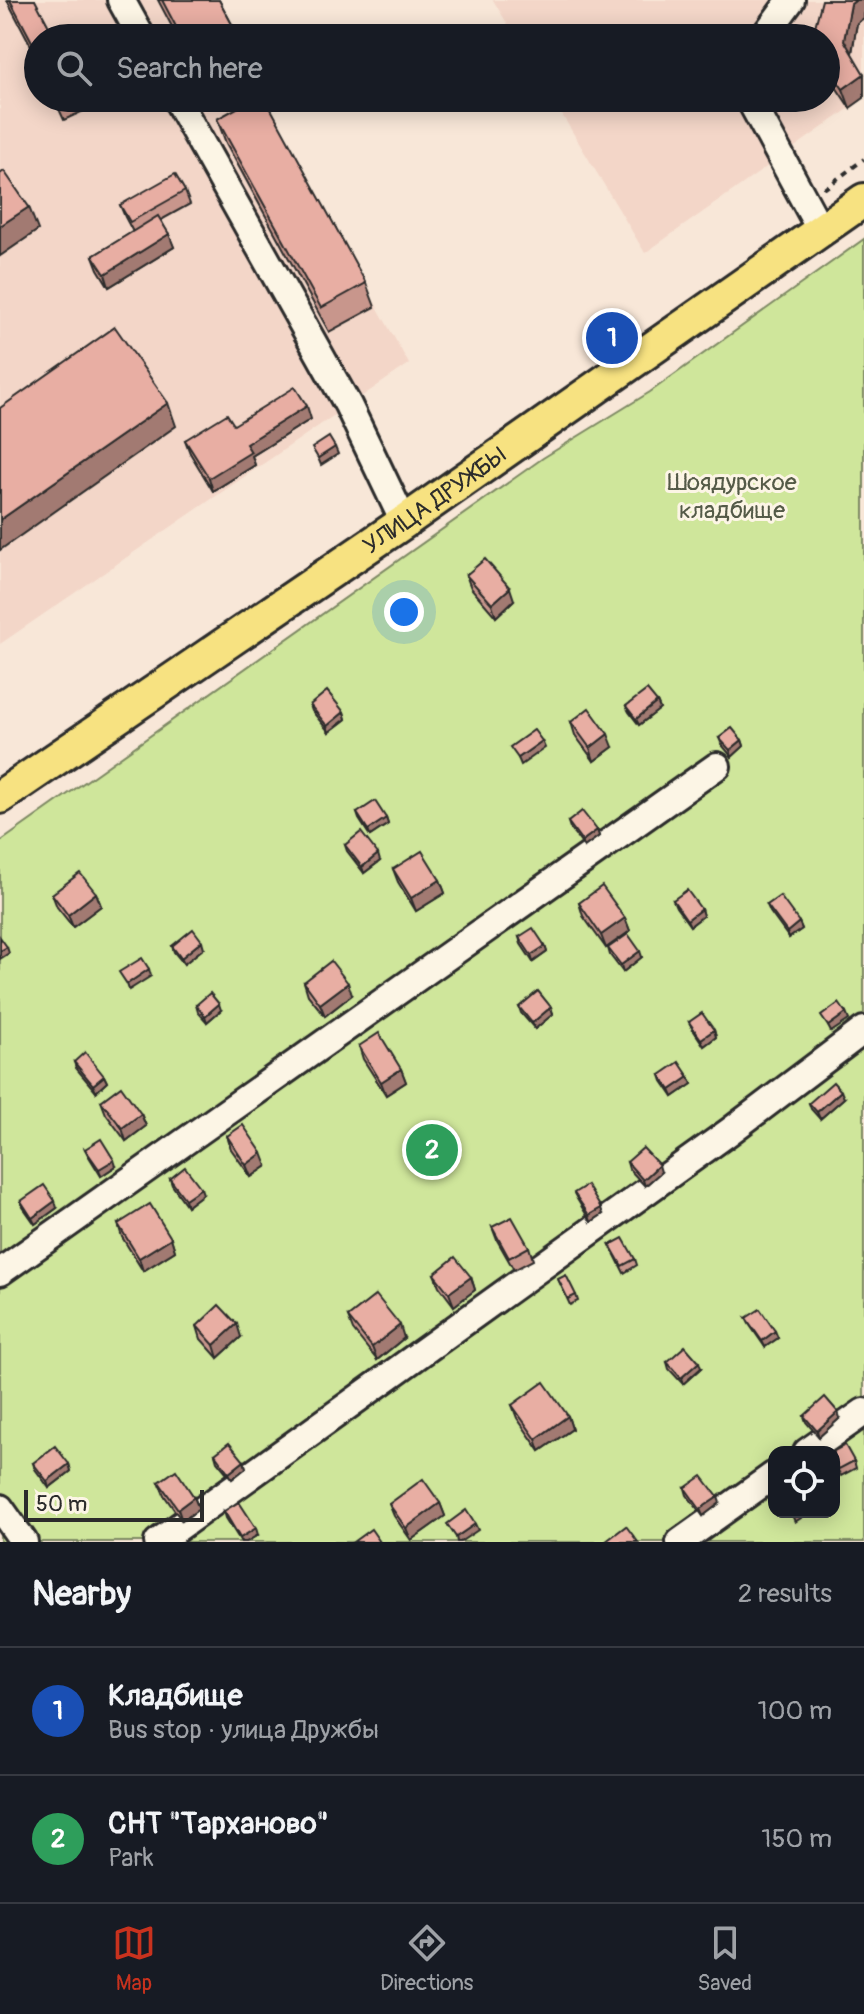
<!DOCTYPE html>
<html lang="en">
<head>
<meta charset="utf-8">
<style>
	:root { --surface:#171b24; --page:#20242c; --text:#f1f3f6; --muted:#9ea1a6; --line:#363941; --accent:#c8321e }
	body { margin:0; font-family:Pangolin,sans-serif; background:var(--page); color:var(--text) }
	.controls { position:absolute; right:24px; bottom:24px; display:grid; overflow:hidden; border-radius:16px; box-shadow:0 4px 20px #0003 }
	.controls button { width:72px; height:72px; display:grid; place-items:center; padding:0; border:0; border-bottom:2px solid var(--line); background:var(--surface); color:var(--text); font:40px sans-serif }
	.scale { position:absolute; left:24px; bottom:20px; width:180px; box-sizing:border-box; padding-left:8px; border:4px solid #2b2b2b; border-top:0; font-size:22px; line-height:28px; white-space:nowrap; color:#2b2b2b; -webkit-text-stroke:6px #fcf5e5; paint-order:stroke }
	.you { position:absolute; left:404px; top:612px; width:28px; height:28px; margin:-20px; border:6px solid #fff; border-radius:50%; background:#1a73e8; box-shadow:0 0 0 12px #1a73e833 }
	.badge { display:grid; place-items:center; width:52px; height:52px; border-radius:50%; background:var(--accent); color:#fff; font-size:26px; font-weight:700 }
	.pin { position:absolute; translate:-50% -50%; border:4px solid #fff; box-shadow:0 2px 8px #0006 }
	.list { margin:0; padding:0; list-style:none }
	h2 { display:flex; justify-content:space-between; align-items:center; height:104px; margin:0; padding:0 32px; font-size:34px }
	h2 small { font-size:26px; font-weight:400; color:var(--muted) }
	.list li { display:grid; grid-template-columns:52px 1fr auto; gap:24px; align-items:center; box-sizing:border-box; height:128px; padding:0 32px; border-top:2px solid var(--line) }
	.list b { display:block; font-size:30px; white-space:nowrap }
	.list p { margin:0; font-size:26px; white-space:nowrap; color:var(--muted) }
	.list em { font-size:26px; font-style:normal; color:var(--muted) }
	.icon { flex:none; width:44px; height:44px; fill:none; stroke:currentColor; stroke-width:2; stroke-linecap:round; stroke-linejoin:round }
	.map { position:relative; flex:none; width:864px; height:1542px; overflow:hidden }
	.search { position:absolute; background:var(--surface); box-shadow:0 4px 20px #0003; left:24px; right:24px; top:24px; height:88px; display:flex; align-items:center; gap:20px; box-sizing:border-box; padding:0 28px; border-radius:44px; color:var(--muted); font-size:30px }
	.sheet { height:360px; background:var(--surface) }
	nav { display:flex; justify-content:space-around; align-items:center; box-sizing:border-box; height:112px; border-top:2px solid var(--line); background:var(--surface); font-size:22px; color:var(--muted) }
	nav a { display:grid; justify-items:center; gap:4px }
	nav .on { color:var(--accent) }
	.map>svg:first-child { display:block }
	.built { fill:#f3d6c8 }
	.green { fill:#cfe69b; stroke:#7d8863; stroke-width:2; fill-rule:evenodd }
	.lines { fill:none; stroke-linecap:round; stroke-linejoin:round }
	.minor-casing { stroke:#2b2b2b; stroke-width:32 }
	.major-casing { stroke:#2b2b2b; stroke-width:38 }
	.path { stroke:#2b2b2b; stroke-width:4; stroke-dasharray:6 6; stroke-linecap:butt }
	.minor { stroke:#fcf5e5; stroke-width:26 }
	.major { stroke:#f7e281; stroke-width:32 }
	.wall { fill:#c8968c; stroke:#2b2b2b; stroke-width:2 }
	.shaded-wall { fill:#a27a72; stroke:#2b2b2b; stroke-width:2 }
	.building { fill:#e8aea3; stroke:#2b2b2b; stroke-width:2 }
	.labels { text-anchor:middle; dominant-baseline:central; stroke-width:6; stroke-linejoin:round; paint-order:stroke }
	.park-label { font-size:24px; fill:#545a47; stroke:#fcf5e5 }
	.street-label { font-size:24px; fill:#2b2b2b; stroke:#fcf5e5 }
</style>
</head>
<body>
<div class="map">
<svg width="864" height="1542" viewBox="0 0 864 1542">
	<rect width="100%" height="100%" fill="#f8e7d8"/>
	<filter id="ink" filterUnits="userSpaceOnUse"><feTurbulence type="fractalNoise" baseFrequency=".0125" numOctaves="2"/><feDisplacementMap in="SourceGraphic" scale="16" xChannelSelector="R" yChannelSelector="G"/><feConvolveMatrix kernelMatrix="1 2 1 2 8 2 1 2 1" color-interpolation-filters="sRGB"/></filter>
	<g filter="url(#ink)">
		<g class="built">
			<path d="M 0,0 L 215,0 L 235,38 L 38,38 L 38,98 L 266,98 L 272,118 L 409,364 L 0,644 Z"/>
			<path d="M 493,0 L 864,0 L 864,98 L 645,253 L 552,98 L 826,98 L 826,38 L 516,38 Z"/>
		</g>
		<path class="green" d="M 864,239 L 864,1542 L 0,1542 L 0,842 L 543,458 L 650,392 ZM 774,1452 L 834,1452 L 834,1512 L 774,1512 Z"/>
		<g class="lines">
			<g class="minor-casing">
				<g id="minor">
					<path d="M 121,0 L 142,38"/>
					<path d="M 763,38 L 791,0"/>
					<path d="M 176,98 L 348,405 L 404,522"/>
					<path d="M 749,98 L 820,229"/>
					<path d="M 0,1272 L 717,766"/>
					<path d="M 807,1452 L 864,1412"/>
					<path d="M 0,1508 L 24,1542"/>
					<path d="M 158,1542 L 729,1132 L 864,1030"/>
					<path d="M 680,1542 L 774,1475"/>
				</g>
			</g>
			<g class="major-casing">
				<g id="major">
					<path id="s1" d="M 0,797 L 404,522 L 864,200"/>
				</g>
			</g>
			<path class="path" d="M 824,189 L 864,159"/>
			<use href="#minor" class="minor"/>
			<use href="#major" class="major"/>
		</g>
		<g class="wall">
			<path d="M 7,0 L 35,0 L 38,59 Z"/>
			<path d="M 158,0 L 219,0 L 234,28 L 237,38 L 178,38 Z"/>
			<path d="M 857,23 L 852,53 L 850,108 L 826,72 L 826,38 Z"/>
			<path d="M 54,98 L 112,98 L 64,120 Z"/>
			<path d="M 217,119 L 366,283 L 375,307 L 329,332 L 226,143 Z"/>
			<path d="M 185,191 L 190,204 L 161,220 L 174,247 L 109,287 L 98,269 L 93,256 L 133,232 L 125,217 L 120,205 Z"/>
			<path d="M 311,419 L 252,456 L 255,465 L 213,491 L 190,453 L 185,440 L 234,425 Z"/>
			<path d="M 466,575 L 514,600 L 496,617 L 471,588 Z"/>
			<path d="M 657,702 L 660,709 L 639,725 L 629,712 L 626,706 Z"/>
			<path d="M 310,705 L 344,712 L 346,719 L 329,732 L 312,711 Z"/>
			<path d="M 571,722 L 613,747 L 594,761 L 575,735 Z"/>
			<path d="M 719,738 L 742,740 L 744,746 L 732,757 L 722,745 Z"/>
			<path d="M 357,813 L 386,818 L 388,824 L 370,836 L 359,819 Z"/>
			<path d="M 568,822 L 597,830 L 599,836 L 584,847 L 570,828 Z"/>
			<path d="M 345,845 L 380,861 L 364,873 L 347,851 Z"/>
			<path d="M 393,869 L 440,880 L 445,893 L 416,911 L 398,882 Z"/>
			<path d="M 96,893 L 101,906 L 73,927 L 57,907 L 52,894 Z"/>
			<path d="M 673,900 L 701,909 L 703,916 L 690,926 L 676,907 Z"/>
			<path d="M 579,903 L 625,918 L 630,931 L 606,948 L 583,916 Z"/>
			<path d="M 767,905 L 799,922 L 802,929 L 789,938 L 770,912 Z"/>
			<path d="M 519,937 L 545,946 L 547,952 L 533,962 L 521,944 Z"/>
			<path d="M 172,946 L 204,948 L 184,964 L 174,952 Z"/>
			<path d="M 608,948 L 642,957 L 623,972 L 610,955 Z"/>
			<path d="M 304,982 L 352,995 L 325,1016 L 308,995 Z"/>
			<path d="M 196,1005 L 221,1010 L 207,1022 L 198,1012 Z"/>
			<path d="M 519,1007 L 551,1007 L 553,1014 L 535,1029 L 521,1013 Z"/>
			<path d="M 689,1022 L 714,1030 L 716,1037 L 704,1046 L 692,1028 Z"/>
			<path d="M 359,1046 L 401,1069 L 406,1082 L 386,1095 L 363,1059 Z"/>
			<path d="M 74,1062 L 104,1076 L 107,1082 L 96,1092 L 76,1068 Z"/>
			<path d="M 660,1075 L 689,1077 L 692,1084 L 673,1097 L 662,1081 Z"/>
			<path d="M 844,1098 L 820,1119 L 811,1109 L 809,1103 Z"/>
			<path d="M 101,1101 L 141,1114 L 146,1126 L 126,1141 L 106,1114 Z"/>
			<path d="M 227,1136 L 267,1166 L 251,1177 L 231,1149 Z"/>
			<path d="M 85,1149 L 116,1166 L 101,1176 L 88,1155 Z"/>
			<path d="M 627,1162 L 661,1172 L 645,1186 L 629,1169 Z"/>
			<path d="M 170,1179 L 203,1194 L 187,1206 L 172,1185 Z"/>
			<path d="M 574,1193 L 603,1214 L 591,1222 L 577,1199 Z"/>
			<path d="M 21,1201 L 57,1208 L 35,1224 L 23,1207 Z"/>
			<path d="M 118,1224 L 171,1238 L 175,1251 L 143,1271 L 122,1237 Z"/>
			<path d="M 492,1227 L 529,1247 L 533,1260 L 514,1270 L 497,1240 Z"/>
			<path d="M 610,1245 L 635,1259 L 637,1265 L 624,1273 Z"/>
			<path d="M 434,1274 L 471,1277 L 475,1290 L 454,1306 L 439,1286 Z"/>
			<path d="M 558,1279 L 576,1295 L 578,1301 L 570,1305 Z"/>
			<path d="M 348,1317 L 404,1338 L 377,1360 L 353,1330 Z"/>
			<path d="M 746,1318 L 778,1338 L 765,1347 L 749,1324 Z"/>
			<path d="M 197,1326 L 241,1337 L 218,1358 L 201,1339 Z"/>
			<path d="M 667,1362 L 701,1368 L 683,1384 L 669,1369 Z"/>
			<path d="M 512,1405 L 568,1416 L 572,1429 L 540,1451 L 517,1418 Z"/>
			<path d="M 804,1416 L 840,1418 L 819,1437 L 806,1422 Z"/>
			<path d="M 834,1452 L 854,1461 L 856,1468 L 841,1476 L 834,1463 Z"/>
			<path d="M 215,1454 L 244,1461 L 246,1468 L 232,1479 L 217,1461 Z"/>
			<path d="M 33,1463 L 69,1464 L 71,1471 L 49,1488 L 35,1469 Z"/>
			<path d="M 159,1482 L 194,1497 L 199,1509 L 182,1521 L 164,1495 Z"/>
			<path d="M 685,1488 L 720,1503 L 703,1516 L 687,1495 Z"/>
			<path d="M 440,1503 L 445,1516 L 411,1540 L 394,1516 L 389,1504 Z"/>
			<path d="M 224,1511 L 258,1535 L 246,1542 L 241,1542 L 226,1518 Z"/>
		</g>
		<g class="shaded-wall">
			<path d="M 856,0 L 864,0 L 864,18 L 857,23 L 851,58 L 844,40 L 851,4 Z"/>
			<path d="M 864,74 L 864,98 L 850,108 L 843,89 Z"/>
			<path d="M 29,207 L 38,230 L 0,256 L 0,226 Z"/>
			<path d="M 169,234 L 174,247 L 109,287 L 105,274 Z"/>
			<path d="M 168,403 L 176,426 L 0,550 L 0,520 Z"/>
			<path d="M 307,406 L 311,419 L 252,456 L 255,465 L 213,491 L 209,478 L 246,444 Z"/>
			<path d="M 335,447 L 338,454 L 321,465 L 318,458 Z"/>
			<path d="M 510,588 L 514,600 L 496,617 L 492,604 Z"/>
			<path d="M 657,702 L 660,709 L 639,725 L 636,719 Z"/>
			<path d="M 344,712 L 346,719 L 329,732 L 327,726 Z"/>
			<path d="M 608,734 L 613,747 L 594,761 L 590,748 Z"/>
			<path d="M 742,740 L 744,746 L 732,757 L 730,750 Z"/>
			<path d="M 542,741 L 545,748 L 521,765 L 518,758 Z"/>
			<path d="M 386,818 L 388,824 L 370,836 L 368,830 Z"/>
			<path d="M 597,830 L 599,836 L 584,847 L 582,841 Z"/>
			<path d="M 378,854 L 380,861 L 364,873 L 362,867 Z"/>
			<path d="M 440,880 L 445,893 L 416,911 L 411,898 Z"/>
			<path d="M 96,893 L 101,906 L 73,927 L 68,915 Z"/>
			<path d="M 701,909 L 703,916 L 690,926 L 687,920 Z"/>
			<path d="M 625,918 L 630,931 L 606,948 L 601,935 Z"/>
			<path d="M 799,922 L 802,929 L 789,938 L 787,932 Z"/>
			<path d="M 202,941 L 204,948 L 184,964 L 181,958 Z"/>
			<path d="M 545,946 L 547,952 L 533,962 L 531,955 Z"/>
			<path d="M 7,947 L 9,953 L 0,959 L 0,951 Z"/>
			<path d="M 640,951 L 642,957 L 623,972 L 621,965 Z"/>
			<path d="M 149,969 L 151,976 L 129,990 L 127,984 Z"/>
			<path d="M 348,983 L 352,995 L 325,1016 L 320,1004 Z"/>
			<path d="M 219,1004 L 221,1010 L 207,1022 L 205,1016 Z"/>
			<path d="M 551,1007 L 553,1014 L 535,1029 L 532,1023 Z"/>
			<path d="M 846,1013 L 849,1020 L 831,1032 L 828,1026 Z"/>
			<path d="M 714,1030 L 716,1037 L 704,1046 L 701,1039 Z"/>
			<path d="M 401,1069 L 406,1082 L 386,1095 L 381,1082 Z"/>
			<path d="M 104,1076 L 107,1082 L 96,1092 L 93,1085 Z"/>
			<path d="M 689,1077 L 692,1084 L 673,1097 L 670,1090 Z"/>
			<path d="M 841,1091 L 844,1098 L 820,1119 L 817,1112 Z"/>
			<path d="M 141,1114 L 146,1126 L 126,1141 L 122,1128 Z"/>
			<path d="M 262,1153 L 267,1166 L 251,1177 L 246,1165 Z"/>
			<path d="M 114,1160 L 116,1166 L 101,1176 L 99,1169 Z"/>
			<path d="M 659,1165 L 661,1172 L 645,1186 L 643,1180 Z"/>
			<path d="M 201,1188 L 203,1194 L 187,1206 L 185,1199 Z"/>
			<path d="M 55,1201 L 57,1208 L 35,1224 L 32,1218 Z"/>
			<path d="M 601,1208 L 603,1214 L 591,1222 L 589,1215 Z"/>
			<path d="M 171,1238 L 175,1251 L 143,1271 L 139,1258 Z"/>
			<path d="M 471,1277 L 475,1290 L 454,1306 L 449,1293 Z"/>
			<path d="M 237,1324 L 241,1337 L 218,1358 L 214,1345 Z"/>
			<path d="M 400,1325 L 404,1338 L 377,1360 L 372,1347 Z"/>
			<path d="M 775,1331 L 778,1338 L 765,1347 L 762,1341 Z"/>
			<path d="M 699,1362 L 701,1368 L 683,1384 L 681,1378 Z"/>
			<path d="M 838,1412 L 840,1418 L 819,1437 L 817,1431 Z"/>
			<path d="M 568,1416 L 572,1429 L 540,1451 L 536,1439 Z"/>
			<path d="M 244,1461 L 246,1468 L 232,1479 L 229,1473 Z"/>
			<path d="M 69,1464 L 71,1471 L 49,1488 L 47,1481 Z"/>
			<path d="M 194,1497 L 199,1509 L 182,1521 L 178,1509 Z"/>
			<path d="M 718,1497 L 720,1503 L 703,1516 L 700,1509 Z"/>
			<path d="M 440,1503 L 445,1516 L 411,1540 L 406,1528 Z"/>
			<path d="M 798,1512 L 810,1512 L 795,1522 L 792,1515 Z"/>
			<path d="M 475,1524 L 478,1530 L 460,1542 L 457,1542 L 456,1537 Z"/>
			<path d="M 256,1528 L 258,1535 L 246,1542 L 241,1542 L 240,1538 Z"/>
		</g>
		<g class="building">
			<path d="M 10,0 L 35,0 L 55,38 L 38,38 L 38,53 Z"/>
			<path d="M 162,0 L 219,0 L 234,28 L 216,38 L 182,38 Z"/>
			<path d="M 822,0 L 856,0 L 851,4 L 844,40 L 864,74 L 843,89 L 826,64 L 826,38 L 812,38 Z"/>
			<path d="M 55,98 L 80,98 L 59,108 Z"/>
			<path d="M 255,98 L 265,98 L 366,283 L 321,308 L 217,119 Z"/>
			<path d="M 4,171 L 29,207 L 0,226 L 0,174 Z"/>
			<path d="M 175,174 L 185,191 L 130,222 L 120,205 Z"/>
			<path d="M 158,216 L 169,234 L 105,274 L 93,256 Z"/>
			<path d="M 115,327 L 168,403 L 0,520 L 0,408 Z"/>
			<path d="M 295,387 L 307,406 L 246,444 L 251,452 L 209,478 L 185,440 L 227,414 L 234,425 Z"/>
			<path d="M 329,437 L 335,447 L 318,458 L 312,448 Z"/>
			<path d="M 485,559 L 510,588 L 492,604 L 466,575 Z"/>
			<path d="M 647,690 L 657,702 L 636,719 L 626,706 Z"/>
			<path d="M 327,691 L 344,712 L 327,726 L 310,705 Z"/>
			<path d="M 589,708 L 608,734 L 590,748 L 571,722 Z"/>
			<path d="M 732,728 L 742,740 L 730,750 L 719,738 Z"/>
			<path d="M 534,730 L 542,741 L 518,758 L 510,747 Z"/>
			<path d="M 375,801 L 386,818 L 368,830 L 357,813 Z"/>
			<path d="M 582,811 L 597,830 L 582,841 L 568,822 Z"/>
			<path d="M 361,832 L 378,854 L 362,867 L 345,845 Z"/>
			<path d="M 422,851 L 440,880 L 411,898 L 393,869 Z"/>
			<path d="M 80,873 L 96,893 L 68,915 L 52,894 Z"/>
			<path d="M 602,886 L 625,918 L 601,935 L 579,903 Z"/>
			<path d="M 687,890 L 701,909 L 687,920 L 673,900 Z"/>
			<path d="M 780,896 L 799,922 L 787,932 L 767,905 Z"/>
			<path d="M 533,928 L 545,946 L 531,955 L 519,937 Z"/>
			<path d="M 193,929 L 202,941 L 181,958 L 172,946 Z"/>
			<path d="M 628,934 L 640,951 L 621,965 L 608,948 Z"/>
			<path d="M 0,937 L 7,947 L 0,951 Z"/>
			<path d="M 142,958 L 149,969 L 127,984 L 119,972 Z"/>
			<path d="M 331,961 L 348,983 L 320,1004 L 304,982 Z"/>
			<path d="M 538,991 L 551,1007 L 532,1023 L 519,1007 Z"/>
			<path d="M 210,993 L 219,1004 L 205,1016 L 196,1005 Z"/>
			<path d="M 839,1003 L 846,1013 L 828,1026 L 821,1016 Z"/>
			<path d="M 702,1013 L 714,1030 L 701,1039 L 689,1022 Z"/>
			<path d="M 379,1033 L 401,1069 L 381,1082 L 359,1046 Z"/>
			<path d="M 85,1052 L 104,1076 L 93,1085 L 74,1062 Z"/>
			<path d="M 679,1062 L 689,1077 L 670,1090 L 660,1075 Z"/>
			<path d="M 833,1082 L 841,1091 L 817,1112 L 809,1103 Z"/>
			<path d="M 121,1086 L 141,1114 L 122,1128 L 101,1101 Z"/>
			<path d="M 243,1125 L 262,1153 L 246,1165 L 227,1136 Z"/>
			<path d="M 101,1139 L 114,1160 L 99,1169 L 85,1149 Z"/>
			<path d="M 643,1148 L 659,1165 L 643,1180 L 627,1162 Z"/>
			<path d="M 185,1167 L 201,1188 L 185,1199 L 170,1179 Z"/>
			<path d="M 44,1185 L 55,1201 L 32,1218 L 21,1201 Z"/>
			<path d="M 587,1185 L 601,1208 L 589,1215 L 574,1193 Z"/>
			<path d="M 150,1204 L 171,1238 L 139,1258 L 118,1224 Z"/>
			<path d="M 512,1217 L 529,1247 L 509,1258 L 492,1227 Z"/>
			<path d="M 623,1238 L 635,1259 L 622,1266 L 610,1245 Z"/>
			<path d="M 455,1257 L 471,1277 L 449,1293 L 434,1274 Z"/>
			<path d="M 566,1275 L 576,1295 L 568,1299 L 558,1279 Z"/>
			<path d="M 376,1295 L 400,1325 L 372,1347 L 348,1317 Z"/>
			<path d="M 219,1305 L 237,1324 L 214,1345 L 197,1326 Z"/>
			<path d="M 760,1309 L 775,1331 L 762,1341 L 746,1318 Z"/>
			<path d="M 685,1346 L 699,1362 L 681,1378 L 667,1362 Z"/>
			<path d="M 544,1382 L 568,1416 L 536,1439 L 512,1405 Z"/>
			<path d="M 825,1397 L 838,1412 L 817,1431 L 804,1416 Z"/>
			<path d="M 229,1443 L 244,1461 L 229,1473 L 215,1454 Z"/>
			<path d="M 845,1445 L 854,1461 L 839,1469 L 834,1460 L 834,1452 L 832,1452 Z"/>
			<path d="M 55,1446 L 69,1464 L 47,1481 L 33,1463 Z"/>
			<path d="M 176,1470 L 194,1497 L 178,1509 L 159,1482 Z"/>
			<path d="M 702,1476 L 718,1497 L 700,1509 L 685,1488 Z"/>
			<path d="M 423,1479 L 440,1503 L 406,1528 L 389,1504 Z"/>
			<path d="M 239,1502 L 256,1528 L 240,1538 L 224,1511 Z"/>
			<path d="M 466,1510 L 475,1524 L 456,1537 L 447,1524 Z"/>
			<path d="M 626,1526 L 638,1542 L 605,1542 Z"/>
			<path d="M 371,1529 L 380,1542 L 353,1542 Z"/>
		</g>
	</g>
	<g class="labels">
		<g class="park-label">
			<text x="732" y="482">Шоядурское<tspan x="732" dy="28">кладбище</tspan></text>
		</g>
		<g class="street-label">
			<text stroke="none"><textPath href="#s1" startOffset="526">УЛИЦА ДРУЖБЫ</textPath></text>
		</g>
	</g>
</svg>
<div class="controls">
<button><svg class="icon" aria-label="locate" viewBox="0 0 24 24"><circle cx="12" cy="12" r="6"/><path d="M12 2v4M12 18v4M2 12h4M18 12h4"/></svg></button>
</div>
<div class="scale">50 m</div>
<div class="you"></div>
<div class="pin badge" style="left:612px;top:338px;background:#1a4fb4">1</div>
<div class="pin badge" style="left:432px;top:1150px;background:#2e9e5b">2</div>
<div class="search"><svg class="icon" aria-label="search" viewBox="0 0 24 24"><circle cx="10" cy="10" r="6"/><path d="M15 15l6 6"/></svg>Search here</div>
</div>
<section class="sheet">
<h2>Nearby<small>2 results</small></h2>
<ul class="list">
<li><span class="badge" style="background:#1a4fb4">1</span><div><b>Кладбище</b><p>Bus stop · улица Дружбы</p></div><em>100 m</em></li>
<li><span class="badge" style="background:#2e9e5b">2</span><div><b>СНТ &quot;Тарханово&quot;</b><p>Park</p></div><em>150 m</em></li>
</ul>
</section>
<nav>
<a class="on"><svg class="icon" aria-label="map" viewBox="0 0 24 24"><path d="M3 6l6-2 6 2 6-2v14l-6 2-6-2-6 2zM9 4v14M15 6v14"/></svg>Map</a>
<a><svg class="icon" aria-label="directions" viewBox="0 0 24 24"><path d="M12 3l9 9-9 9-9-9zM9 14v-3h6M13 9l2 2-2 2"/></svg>Directions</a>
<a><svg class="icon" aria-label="saved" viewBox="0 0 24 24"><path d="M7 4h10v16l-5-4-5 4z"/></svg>Saved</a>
</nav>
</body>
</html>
